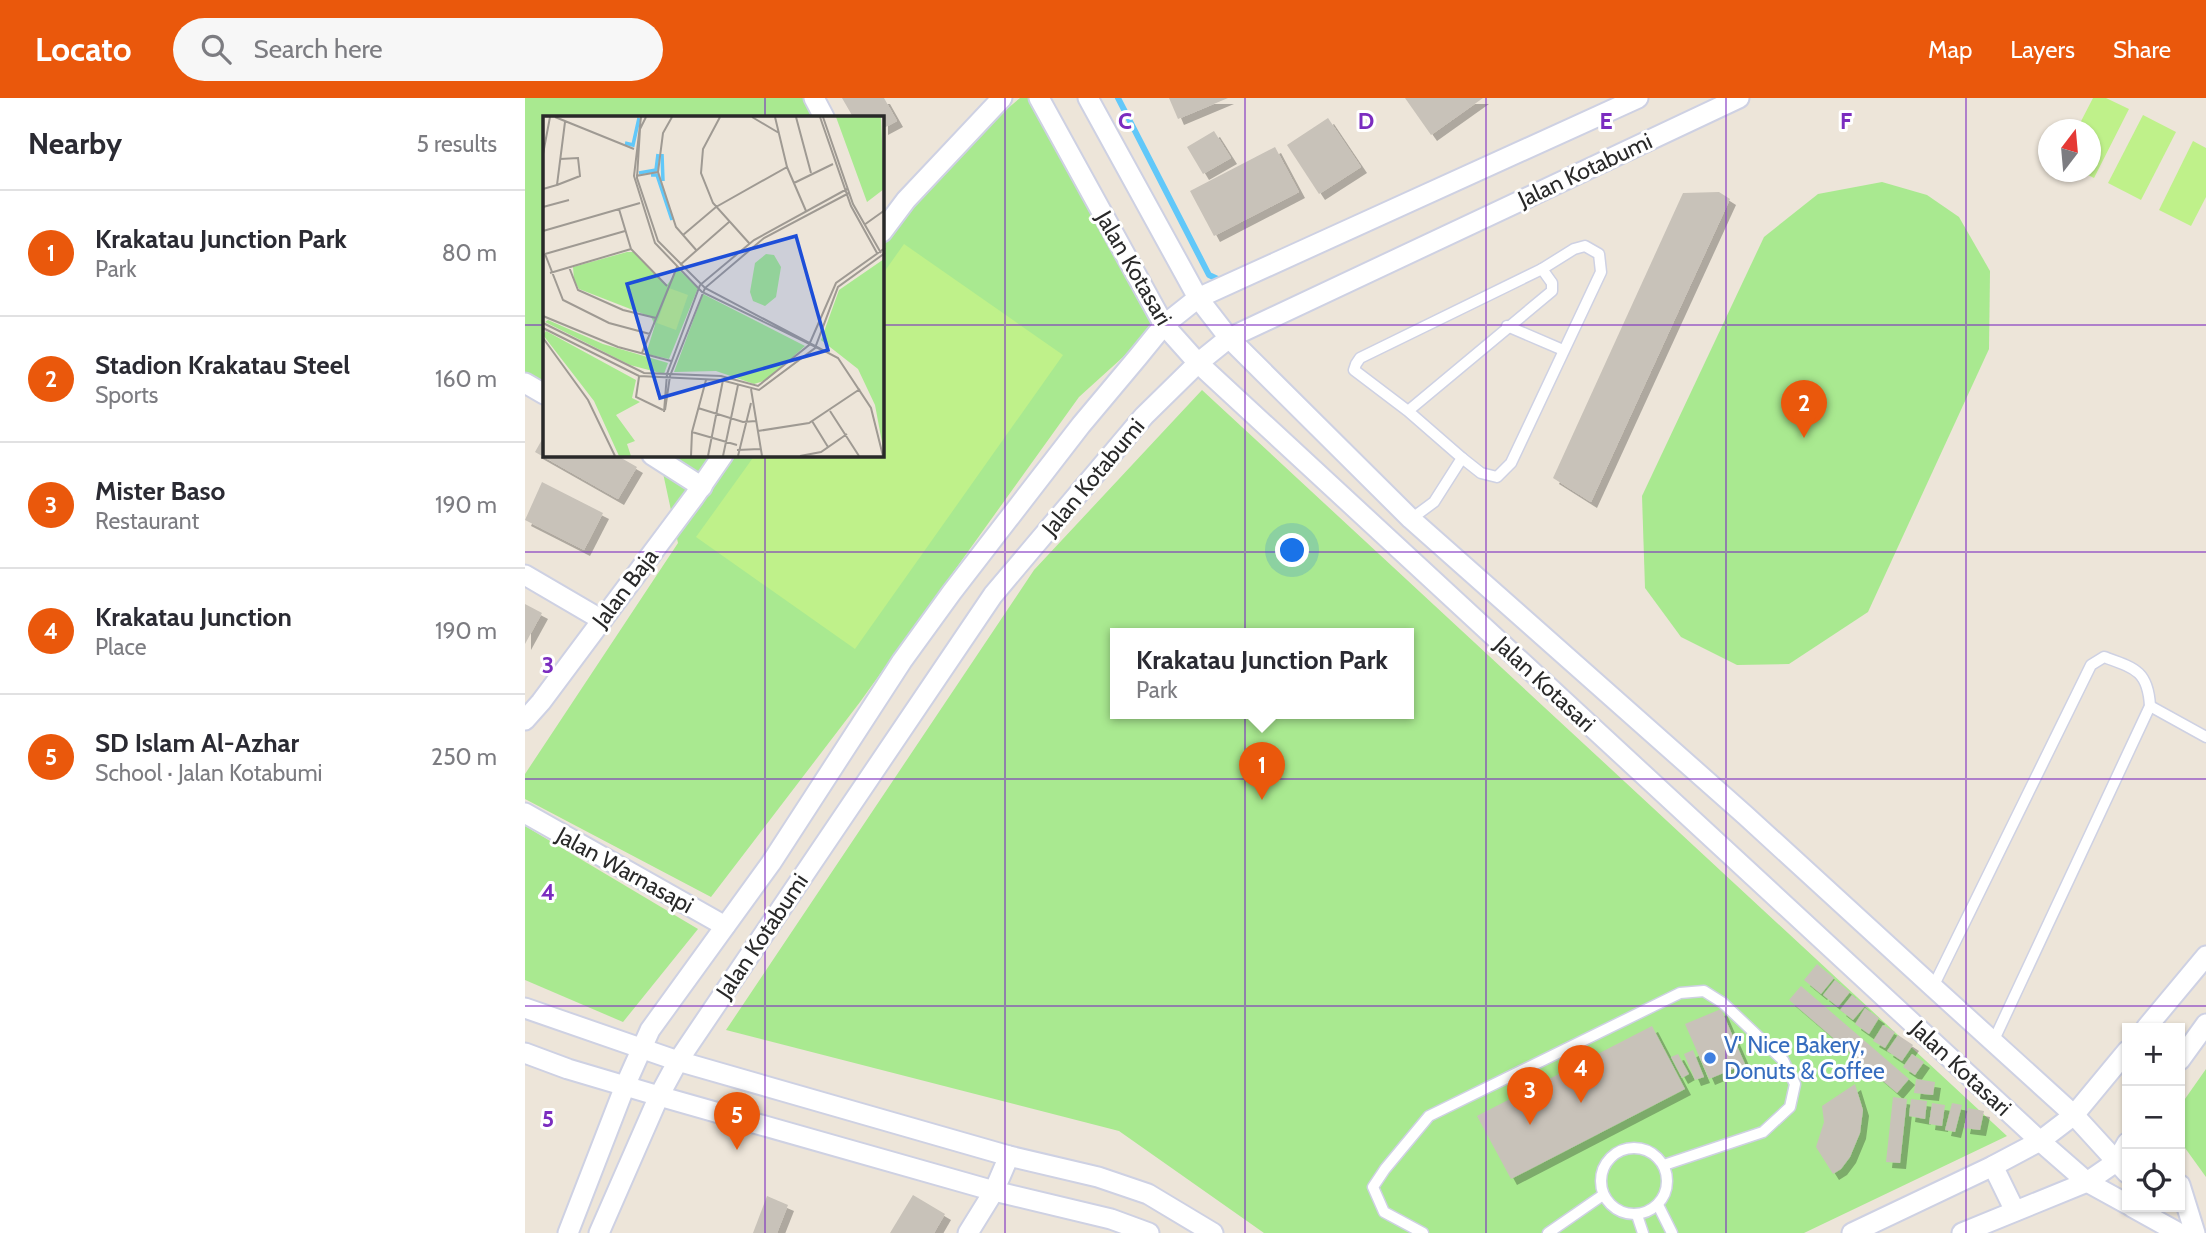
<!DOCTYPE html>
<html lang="en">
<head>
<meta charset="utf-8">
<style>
	:root { --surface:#fff; --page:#f7f7f7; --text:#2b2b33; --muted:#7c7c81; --line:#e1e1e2; --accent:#ea580c }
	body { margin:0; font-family:Cabin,sans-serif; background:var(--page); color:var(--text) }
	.controls { position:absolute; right:21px; bottom:21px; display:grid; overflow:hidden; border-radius:0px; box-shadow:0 2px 5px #0004 }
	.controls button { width:63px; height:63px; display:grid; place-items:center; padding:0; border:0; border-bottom:2px solid var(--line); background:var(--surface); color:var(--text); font:35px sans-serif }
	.compass { position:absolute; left:1513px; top:21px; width:63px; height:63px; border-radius:50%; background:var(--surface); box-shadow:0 2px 5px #0004; rotate:16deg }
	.you { position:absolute; left:768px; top:453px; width:24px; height:24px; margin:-18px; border:5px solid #fff; border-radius:50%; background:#1a73e8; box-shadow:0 0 0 10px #1a73e833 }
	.badge { display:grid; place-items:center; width:46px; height:46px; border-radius:50%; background:var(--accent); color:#fff; font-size:23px; font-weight:700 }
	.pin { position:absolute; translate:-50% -58px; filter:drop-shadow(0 2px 4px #0008) }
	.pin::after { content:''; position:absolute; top:37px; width:24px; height:21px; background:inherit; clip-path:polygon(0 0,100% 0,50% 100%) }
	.popup { position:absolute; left:585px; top:530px; width:304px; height:91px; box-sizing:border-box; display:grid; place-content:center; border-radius:0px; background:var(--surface); filter:drop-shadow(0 2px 5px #0005); font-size:23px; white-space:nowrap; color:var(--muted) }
	.popup b { font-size:26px; color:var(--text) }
	.popup::after { content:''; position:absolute; left:50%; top:100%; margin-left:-14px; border:14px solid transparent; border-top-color:var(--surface) }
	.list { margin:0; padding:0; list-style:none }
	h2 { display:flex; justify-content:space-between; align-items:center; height:91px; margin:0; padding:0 28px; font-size:30px }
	h2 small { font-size:23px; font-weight:400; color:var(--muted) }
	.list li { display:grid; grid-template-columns:46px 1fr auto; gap:21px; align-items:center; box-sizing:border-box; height:126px; padding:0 28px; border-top:2px solid var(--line) }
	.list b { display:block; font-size:26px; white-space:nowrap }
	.list p { margin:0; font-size:23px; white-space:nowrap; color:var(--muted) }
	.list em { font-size:23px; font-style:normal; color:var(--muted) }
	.icon { flex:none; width:38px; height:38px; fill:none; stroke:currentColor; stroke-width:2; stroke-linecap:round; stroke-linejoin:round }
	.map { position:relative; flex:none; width:1681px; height:1135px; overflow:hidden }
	header { display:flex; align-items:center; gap:42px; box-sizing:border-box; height:98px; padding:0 35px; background:var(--accent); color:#fff }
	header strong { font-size:33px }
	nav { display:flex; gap:38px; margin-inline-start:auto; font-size:24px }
	.search { width:490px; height:63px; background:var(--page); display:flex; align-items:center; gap:18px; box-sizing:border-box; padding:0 24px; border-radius:38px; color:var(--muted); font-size:26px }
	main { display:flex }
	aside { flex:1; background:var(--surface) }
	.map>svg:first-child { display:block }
	.green { fill:#a9e990; fill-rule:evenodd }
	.pitch { fill:#bff18a }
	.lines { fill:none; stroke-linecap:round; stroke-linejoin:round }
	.stream { stroke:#61c8f9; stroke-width:6 }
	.building { fill:#c8c2b9; filter:url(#shadow) }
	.lane-casing { stroke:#ced1e3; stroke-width:13 }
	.street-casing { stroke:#ced1e3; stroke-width:23 }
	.lane { stroke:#fff; stroke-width:10 }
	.street { stroke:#fff; stroke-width:19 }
	.grid { fill:none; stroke:#7b2cbf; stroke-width:2; stroke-opacity:0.55 }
	.shop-dot { fill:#3f7fe0; stroke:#fff; stroke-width:2.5 }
	.labels { text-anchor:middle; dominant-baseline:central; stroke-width:6; stroke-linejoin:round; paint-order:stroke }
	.street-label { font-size:23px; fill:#292929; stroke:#fff }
	.shop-label { font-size:23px; fill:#366cbe; stroke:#fff; text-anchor:start }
	.inset-river { fill:none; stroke:#61c8f9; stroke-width:3.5 }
	.inset-road { fill:none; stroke:#9f9a93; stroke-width:2 }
	.view { fill:#1d4ed8; fill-opacity:0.15; stroke:#1d4ed8; stroke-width:3.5 }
	.inset-edge { fill:none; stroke:#292929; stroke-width:3.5 }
	.grid-label { font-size:23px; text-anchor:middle; font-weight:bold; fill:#7b2cbf; stroke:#fff; stroke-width:6; stroke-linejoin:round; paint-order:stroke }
</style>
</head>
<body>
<header>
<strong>Locato</strong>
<div class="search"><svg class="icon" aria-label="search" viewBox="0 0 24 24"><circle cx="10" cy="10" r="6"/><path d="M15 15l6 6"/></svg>Search here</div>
<nav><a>Map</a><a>Layers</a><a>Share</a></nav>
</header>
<main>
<aside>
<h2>Nearby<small>5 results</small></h2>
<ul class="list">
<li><span class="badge">1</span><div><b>Krakatau Junction Park</b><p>Park</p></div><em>80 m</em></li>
<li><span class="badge">2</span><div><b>Stadion Krakatau Steel</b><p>Sports</p></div><em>160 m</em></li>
<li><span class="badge">3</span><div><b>Mister Baso</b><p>Restaurant</p></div><em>190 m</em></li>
<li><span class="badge">4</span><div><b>Krakatau Junction</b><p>Place</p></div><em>190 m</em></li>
<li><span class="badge">5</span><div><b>SD Islam Al-Azhar</b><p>School · Jalan Kotabumi</p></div><em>250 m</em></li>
</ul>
</aside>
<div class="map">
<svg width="1681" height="1135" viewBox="0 0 1681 1135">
	<defs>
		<filter id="shadow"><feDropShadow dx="6" dy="6" stdDeviation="0" flood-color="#0004"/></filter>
	</defs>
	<rect width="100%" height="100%" fill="#ede5d9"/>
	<g class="green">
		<path d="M 0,0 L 293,0 L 303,19 L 19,19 L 19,292 L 0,280 Z"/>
		<path d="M 495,0 L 513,0 L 640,221 L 554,299 L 335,604 L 186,799 L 0,701 L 0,676 L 153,445 L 135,361 L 129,357 L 357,357 L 357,116 Z"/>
		<path d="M 1357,84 L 1402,97 L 1434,119 L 1465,173 L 1464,251 L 1343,514 L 1264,566 L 1212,567 L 1156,539 L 1120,490 L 1117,398 L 1239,139 L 1293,96 Z"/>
		<path d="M 677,292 L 1482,1038 L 1279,1135 L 739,1135 L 594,1033 L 201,932 L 509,472 ZM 590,536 L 884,536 L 884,616 L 590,616 Z"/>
		<path d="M 0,728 L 173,831 L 98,924 L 0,882 Z"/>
		<path d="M 1681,971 L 1681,1079 L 1655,1043 L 1655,1008 Z"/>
	</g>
	<g class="pitch">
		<path d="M 1568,0 L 1581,0 L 1604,11 L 1569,80 L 1557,74 L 1566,74 L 1566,32 L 1552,31 Z"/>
		<path d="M 1618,17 L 1651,34 L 1616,102 L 1583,85 Z"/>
		<path d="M 1668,43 L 1681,50 L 1681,99 L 1666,128 L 1634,112 Z"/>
		<path d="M 379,146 L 538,257 L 330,551 L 171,439 L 230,357 L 357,357 L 357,177 Z"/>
	</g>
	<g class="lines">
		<path class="stream" d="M 593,0 L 684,177 L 699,184"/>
	</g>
	<g class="building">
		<path d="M 317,0 L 359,0 L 372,23 L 357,31 L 357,19 L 328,19 Z"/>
		<path d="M 644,0 L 703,0 L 653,21 Z"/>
		<path d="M 880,0 L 958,0 L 906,37 Z"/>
		<path d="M 803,20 L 836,69 L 794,96 L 762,47 Z"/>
		<path d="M 689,33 L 706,60 L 678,76 L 662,49 Z"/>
		<path d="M 750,49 L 774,94 L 689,138 L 665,93 Z"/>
		<path d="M 1194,94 L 1205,101 L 1066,404 L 1028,380 L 1158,95 Z"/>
		<path d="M 19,338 L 19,357 L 91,357 L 112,369 L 93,401 L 10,354 Z"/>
		<path d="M 17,384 L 78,415 L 59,452 L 0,422 Z"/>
		<path d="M 0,506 L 17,515 L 0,546 Z"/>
		<path d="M 1292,866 L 1309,880 L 1296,896 L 1279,882 Z"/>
		<path d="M 1310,882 L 1325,894 L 1313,909 L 1298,897 Z"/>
		<path d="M 1276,888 L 1384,981 L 1372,995 L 1264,902 Z"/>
		<path d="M 1327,897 L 1340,908 L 1328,922 L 1315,912 Z"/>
		<path d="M 1340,910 L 1354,920 L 1344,936 L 1330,926 Z"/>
		<path d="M 1196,911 L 1220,966 L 1184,981 L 1160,926 Z"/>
		<path d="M 1358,927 L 1370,934 L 1360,950 L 1348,943 Z"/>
		<path d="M 1127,928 L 1160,991 L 986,1081 L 952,1018 Z"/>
		<path d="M 1373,937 L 1388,947 L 1377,963 L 1362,953 Z"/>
		<path d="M 1168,952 L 1179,979 L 1170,982 L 1159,956 Z"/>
		<path d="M 1153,956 L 1164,976 L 1157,980 L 1146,959 Z"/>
		<path d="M 1387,956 L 1399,964 L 1390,977 L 1378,969 Z"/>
		<path d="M 1391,981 L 1410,984 L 1408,997 L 1389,995 Z"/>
		<path d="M 1330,986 L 1338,1012 L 1335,1035 L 1325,1059 L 1316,1071 L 1308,1076 L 1291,1049 L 1299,1024 L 1297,1008 Z"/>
		<path d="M 1368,999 L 1382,1001 L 1375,1065 L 1361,1064 Z"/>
		<path d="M 1386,1001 L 1402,1003 L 1400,1021 L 1384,1018 Z"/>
		<path d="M 1407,1005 L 1420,1007 L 1417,1028 L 1404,1026 Z"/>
		<path d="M 1427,1005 L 1437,1007 L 1430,1034 L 1420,1032 Z"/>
		<path d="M 1443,1010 L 1459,1013 L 1455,1032 L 1439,1030 Z"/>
		<path d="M 388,1097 L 420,1116 L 409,1135 L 365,1135 Z"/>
		<path d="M 242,1098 L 263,1107 L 252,1135 L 228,1135 Z"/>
	</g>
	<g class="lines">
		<g class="lane-casing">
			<g id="lane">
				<path d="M 982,228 L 1038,252"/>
				<path d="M 883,313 L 1027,193 L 1027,185 L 1017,171 L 835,260 L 831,266 L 829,272 L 883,313 L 937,360 L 909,404 L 886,421"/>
				<path d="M 937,360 L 956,375 L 972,379 L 986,365 L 1076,174 L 1074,156 L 1060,148 L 1049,151 L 1017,171"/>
				<path d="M 1625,608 L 1681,639"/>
				<path d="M 1408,889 L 1566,567 L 1579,559 C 1610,570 1623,573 1625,608 L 1468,944"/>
				<circle cx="1109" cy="1083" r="33"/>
				<path d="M 1133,1107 L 1147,1135"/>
				<path d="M 1112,1117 L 1118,1135"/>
				<path d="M 898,1135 L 859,1114 L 848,1089 L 860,1071 L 904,1018 L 1155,895 L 1179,893 L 1198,905 L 1258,962 L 1270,986 L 1265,1009 L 1238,1034 L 1139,1067"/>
				<path d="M 1023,1135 L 1078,1097"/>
			</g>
		</g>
		<g class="street-casing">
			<g id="street">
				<path d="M 289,0 L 299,19"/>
				<path d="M 514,0 L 639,227 L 673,265 L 1515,1043 L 1562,1084 L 1602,1106"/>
				<path d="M 563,0 L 673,200 L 704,240 L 886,421 L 1220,717 L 1408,889 L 1549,1017 L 1602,1075"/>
				<path d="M 357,134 L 381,102 L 477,0"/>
				<path d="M 0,285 L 19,296"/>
				<path d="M 127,357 L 177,389"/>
				<path d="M 0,477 L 77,522"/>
				<path d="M 0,622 L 16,604 L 169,399 L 198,357"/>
				<path d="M 0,715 L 200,828"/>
				<path d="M 0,910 L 153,963 L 484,1058 L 573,1079 L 623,1096 L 688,1135"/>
				<path d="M 1621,930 L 1681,858"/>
				<path d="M 0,955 L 43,971 L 134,998 L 469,1093 L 586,1121 L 624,1135"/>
				<path d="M 1655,962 L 1681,926"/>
				<path d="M 1468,1068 L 1490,1113"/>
				<path d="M 1655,1087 L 1670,1135"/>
				<path d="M 1607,1109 L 1654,1135"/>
				<path d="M 43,1135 L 100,988 L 125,932 L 246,765 L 377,563 L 427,494 L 556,327 L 613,259 L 639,227 L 673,200 L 1113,0"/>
				<path d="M 74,1135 L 134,998 L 153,963 L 468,497 L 619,318 L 673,265 L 704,240 L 1214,0"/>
				<path d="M 443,1135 L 469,1093 L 484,1058"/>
				<path d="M 1327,1135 L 1468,1068 L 1515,1043 L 1549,1017 L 1602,953"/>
				<path d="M 1437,1135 L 1562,1084 L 1591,1064 L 1602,1045"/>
			</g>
		</g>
		<use href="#lane" class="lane"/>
		<use href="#street" class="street"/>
	</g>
	<path class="grid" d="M 240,0 L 240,19M 480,0 L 480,1135M 720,0 L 720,1135M 961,0 L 961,1135M 1201,0 L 1201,1135M 1441,0 L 1441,1135M 0,227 L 19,227M 357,227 L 1681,227M 240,357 L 240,1135M 0,454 L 1681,454M 0,681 L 1681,681M 0,908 L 1681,908"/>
	<circle class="shop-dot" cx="1185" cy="960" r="7"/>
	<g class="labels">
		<g class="street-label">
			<text transform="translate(1060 72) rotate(-25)">Jalan Kotabumi</text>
			<text transform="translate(609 170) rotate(60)">Jalan Kotasari</text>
			<text transform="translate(568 379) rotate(-50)">Jalan Kotabumi</text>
			<text transform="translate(100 490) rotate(-53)">Jalan Baja</text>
			<text transform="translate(1020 586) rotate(43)">Jalan Kotasari</text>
			<text transform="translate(100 772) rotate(29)">Jalan Warnasapi</text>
			<text transform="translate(237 838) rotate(-56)">Jalan Kotabumi</text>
			<text transform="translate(1436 970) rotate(43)">Jalan Kotasari</text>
		</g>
		<g class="shop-label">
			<text x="1199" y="947">V' Nice Bakery,<tspan x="1199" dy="26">Donuts &amp; Coffee</tspan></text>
		</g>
	</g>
	<g transform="translate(18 18)">
		<rect width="341" height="341" fill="#ede5d9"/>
		<path d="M 293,1 L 338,1 L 341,73 L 324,86 ZM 84,136 L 90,136 L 124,169 L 135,153 L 155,172 L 126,243 L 103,238 L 112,209 L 108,201 L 36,173 L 31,164 L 30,151 ZM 223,138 L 231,139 L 238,151 L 233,181 L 222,190 L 210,185 L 207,176 L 212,147 ZM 341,143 L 341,337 L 332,289 L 315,253 L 278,224 L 296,174 ZM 160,178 L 262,230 L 224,264 L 211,268 L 173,255 L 131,256 ZM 5,204 L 60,228 L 125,247 L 121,258 L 87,249 L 2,206 ZM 3,215 L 93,264 L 89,282 L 97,286 L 73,299 L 92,325 L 84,328 L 88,340 L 76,340 L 51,285 L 0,219 Z" fill="#a9e990"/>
		<path d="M 126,172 L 145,179 L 133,214 L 114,207 Z" fill="#bff18a"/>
		<path class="inset-river" d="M 82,27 L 90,29 L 96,2M 119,38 L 120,65M 96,57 L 113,54 L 115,38M 108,59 L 114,59 L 129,104"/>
		<path class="inset-road" d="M 12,1 L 91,33M 98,1 L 91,60 L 112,127 L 159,176 L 279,234M 103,1 L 97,13 L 94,62 L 115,125 L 162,172 L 295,242 L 328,292 L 340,340M 129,1 L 120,17 L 115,56 L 133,111 L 154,135M 177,1 L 160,33 L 158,57 L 170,87 L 206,127M 209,1 L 236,17M 253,1 L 268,57M 277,1 L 308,90 L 334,137M 280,1 L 310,88 L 338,137M 0,38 L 7,1M 244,51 L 263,95M 93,60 L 115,56M 251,67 L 290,48M 14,69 L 37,60 L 35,42 L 17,43M 0,73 L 14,69 L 22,6M 0,91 L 26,84M 76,93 L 88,133 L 124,170M 321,109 L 342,94M 0,115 L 97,87M 140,119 L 173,91 L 244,51 L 232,1M 2,138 L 20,184 L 66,207 L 107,218M 2,138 L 82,115M 137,149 L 186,106M 26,151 L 35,174 L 80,194 L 113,202M 7,157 L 88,133M 0,200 L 75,231 L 128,245M 0,207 L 101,257 L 178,260 L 215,270 L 266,229 L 293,167 L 342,132M 0,212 L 96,260 L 178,264 L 216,274 L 272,232 L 295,171 L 342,137M 0,222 L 45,284 L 72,340M 99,237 L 134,151M 96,261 L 93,281 L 120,294M 208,273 L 219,340M 155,292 L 200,306 L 213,305M 122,294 L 127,260 L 162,172 L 221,122 L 306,77M 287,295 L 316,340M 121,296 L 124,258 L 157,169 L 211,124 L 304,73M 269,305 L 285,331M 215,315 L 266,307 L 317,273M 149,316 L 194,329M 194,334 L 217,333M 148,340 L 149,316 L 163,264M 165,340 L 180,264M 180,340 L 195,269M 195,340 L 208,287M 257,340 L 278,336 L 304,318"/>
		<path class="view" d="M 253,120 L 285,234 L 117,282 L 84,168 Z"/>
		<rect width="341" height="341" class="inset-edge"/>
	</g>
	<g class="grid-label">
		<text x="600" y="31">C</text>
		<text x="841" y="31">D</text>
		<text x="1081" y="31">E</text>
		<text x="1321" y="31">F</text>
		<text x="23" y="575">3</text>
		<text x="23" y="802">4</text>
		<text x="23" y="1029">5</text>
	</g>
</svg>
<div class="controls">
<button>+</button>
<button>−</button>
<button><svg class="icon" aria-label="locate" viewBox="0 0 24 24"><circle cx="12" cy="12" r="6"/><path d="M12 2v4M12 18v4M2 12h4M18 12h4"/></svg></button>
</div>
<svg class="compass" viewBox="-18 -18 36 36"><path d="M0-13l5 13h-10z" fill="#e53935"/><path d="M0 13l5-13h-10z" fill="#7c7c81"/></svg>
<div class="you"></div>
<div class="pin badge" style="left:737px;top:702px">1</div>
<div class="popup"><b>Krakatau Junction Park</b>Park</div>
<div class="pin badge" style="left:1279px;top:340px">2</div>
<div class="pin badge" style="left:1005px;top:1027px">3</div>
<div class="pin badge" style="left:1056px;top:1005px">4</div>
<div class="pin badge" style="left:212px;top:1052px">5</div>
</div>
</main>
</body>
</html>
